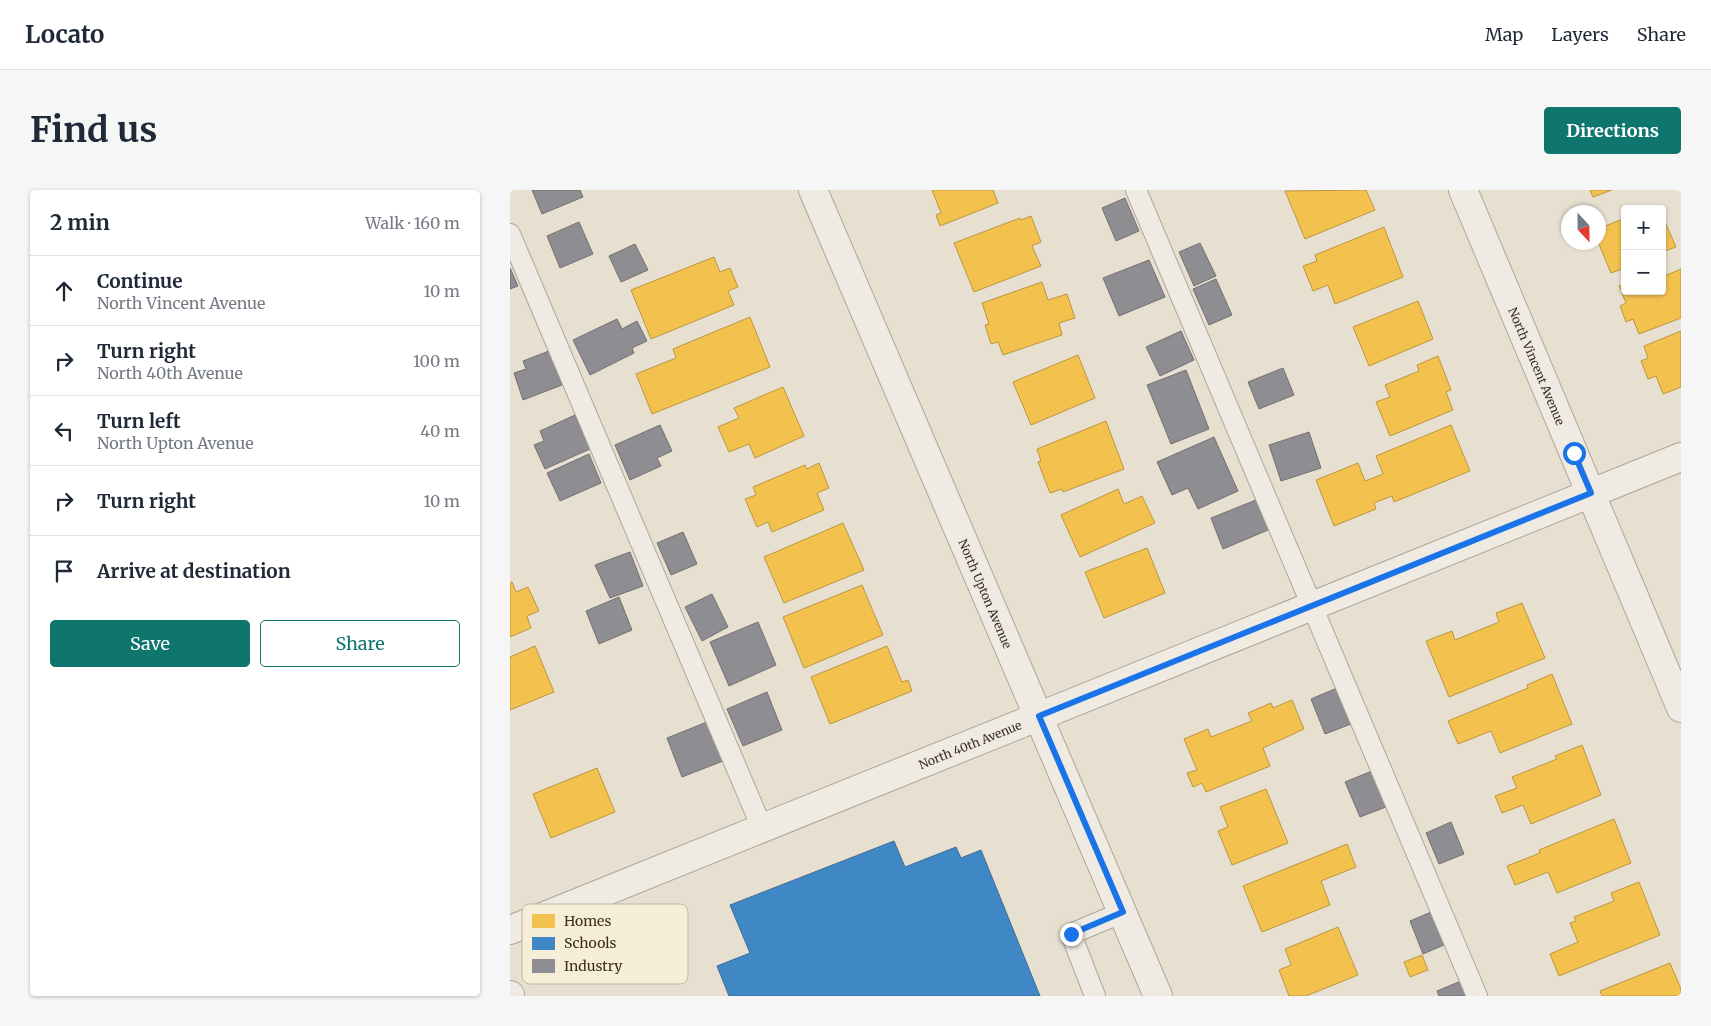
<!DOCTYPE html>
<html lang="en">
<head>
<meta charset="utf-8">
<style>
	:root { --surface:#fff; --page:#f6f6f7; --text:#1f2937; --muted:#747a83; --line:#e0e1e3; --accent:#0f766e }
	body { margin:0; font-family:Merriweather,serif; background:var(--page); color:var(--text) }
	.controls { position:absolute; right:15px; top:15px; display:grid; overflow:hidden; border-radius:5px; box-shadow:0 1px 4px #0004 }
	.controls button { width:45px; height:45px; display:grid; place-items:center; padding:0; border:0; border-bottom:1px solid var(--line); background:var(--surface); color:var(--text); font:25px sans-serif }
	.compass { position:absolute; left:1051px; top:15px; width:45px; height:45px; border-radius:50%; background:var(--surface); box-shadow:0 1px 4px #0004; rotate:158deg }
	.stop { position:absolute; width:15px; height:15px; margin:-11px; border:4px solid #1a73e8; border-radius:50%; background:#fff }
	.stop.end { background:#1a73e8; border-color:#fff; box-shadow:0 1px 5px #0008 }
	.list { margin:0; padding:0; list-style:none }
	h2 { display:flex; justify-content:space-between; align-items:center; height:65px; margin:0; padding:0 20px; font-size:21px }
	h2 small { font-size:16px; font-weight:400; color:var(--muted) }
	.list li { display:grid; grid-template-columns:32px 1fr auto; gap:15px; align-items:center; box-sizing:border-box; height:70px; padding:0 20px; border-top:1px solid var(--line) }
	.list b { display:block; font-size:19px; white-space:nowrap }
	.list p { margin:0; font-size:16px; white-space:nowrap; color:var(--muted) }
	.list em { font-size:16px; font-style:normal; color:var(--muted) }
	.actions { display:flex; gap:10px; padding:15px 20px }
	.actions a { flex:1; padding:11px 0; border:1px solid var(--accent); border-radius:5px; text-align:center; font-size:18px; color:var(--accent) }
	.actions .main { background:var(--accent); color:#fff }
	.icon { flex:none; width:28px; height:28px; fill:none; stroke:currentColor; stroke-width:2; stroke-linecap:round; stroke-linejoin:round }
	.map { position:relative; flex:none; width:1171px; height:806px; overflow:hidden; border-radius:5px }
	header { display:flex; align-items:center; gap:30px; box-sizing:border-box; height:70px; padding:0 25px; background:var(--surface); border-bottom:1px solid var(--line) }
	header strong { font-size:24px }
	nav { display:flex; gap:28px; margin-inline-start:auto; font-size:18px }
	.intro { display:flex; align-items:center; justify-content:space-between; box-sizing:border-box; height:120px; padding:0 30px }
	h1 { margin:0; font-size:35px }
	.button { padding:12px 22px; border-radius:5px; background:var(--accent); color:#fff; font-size:18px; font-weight:700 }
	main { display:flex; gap:30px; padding:0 30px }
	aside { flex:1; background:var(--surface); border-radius:5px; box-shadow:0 1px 4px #0004 }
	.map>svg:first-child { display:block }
	.homes { fill:#f2c14e; stroke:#bc9540 }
	.schools { fill:#3f88c5; stroke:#3e6d94 }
	.industry { fill:#8d8d92; stroke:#757070 }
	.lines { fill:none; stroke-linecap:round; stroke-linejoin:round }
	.service-casing { stroke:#ada599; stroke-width:22 }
	.minor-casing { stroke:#ada599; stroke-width:30 }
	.service { stroke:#efebe3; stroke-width:20 }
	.minor { stroke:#efebe3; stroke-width:28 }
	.route { stroke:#1a73e8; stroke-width:6 }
	.labels { text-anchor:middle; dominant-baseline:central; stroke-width:5; stroke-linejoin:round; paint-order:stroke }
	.street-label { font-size:12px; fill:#3d2e20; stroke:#f7eed8 }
	.key { fill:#f7eed8; stroke:#bfb4a1; stroke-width:1 }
	.key-label { font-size:14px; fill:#3d2e20 }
</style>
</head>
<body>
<header>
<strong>Locato</strong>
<nav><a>Map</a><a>Layers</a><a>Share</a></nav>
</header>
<div class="intro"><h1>Find us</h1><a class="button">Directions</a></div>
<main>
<aside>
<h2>2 min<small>Walk · 160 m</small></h2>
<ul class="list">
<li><svg class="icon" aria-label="ahead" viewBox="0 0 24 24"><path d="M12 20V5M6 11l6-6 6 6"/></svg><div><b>Continue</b><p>North Vincent Avenue</p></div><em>10 m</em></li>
<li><svg class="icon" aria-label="right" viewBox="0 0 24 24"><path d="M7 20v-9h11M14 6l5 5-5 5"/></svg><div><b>Turn right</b><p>North 40th Avenue</p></div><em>100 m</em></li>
<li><svg class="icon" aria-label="left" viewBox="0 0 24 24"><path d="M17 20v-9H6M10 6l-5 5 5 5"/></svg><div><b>Turn left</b><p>North Upton Avenue</p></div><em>40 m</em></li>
<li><svg class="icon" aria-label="right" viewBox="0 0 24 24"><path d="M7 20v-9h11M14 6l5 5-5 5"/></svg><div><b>Turn right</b></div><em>10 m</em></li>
<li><svg class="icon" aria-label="arrive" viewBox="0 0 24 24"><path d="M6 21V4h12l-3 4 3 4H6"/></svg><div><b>Arrive at destination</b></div></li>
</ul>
<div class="actions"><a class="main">Save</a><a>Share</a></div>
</aside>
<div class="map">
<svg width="1171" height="806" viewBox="0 0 1171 806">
	<rect width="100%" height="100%" fill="#e7e0d1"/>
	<g class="homes">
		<path d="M 422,0 L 483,0 L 488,13 L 430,36 L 426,25 L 431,23 Z"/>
		<path d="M 856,0 L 865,20 L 795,49 L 775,1 Z"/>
		<path d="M 1080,0 L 1102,0 L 1083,7 Z"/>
		<path d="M 1152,25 L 1166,57 L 1152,62 Z"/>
		<path d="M 521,26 L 531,52 L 522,56 L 531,76 L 464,102 L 444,53 L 510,28 L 511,30 Z"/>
		<path d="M 1115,28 L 1115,78 L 1101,83 L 1088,52 L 1088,39 Z"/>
		<path d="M 874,37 L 893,87 L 825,114 L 818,95 L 803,101 L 793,76 L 807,71 L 805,65 Z"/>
		<path d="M 204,67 L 210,82 L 220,78 L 228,97 L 218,101 L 224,115 L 141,149 L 121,100 Z"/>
		<path d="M 1171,79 L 1171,128 L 1129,144 L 1123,129 L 1116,132 L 1110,116 L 1116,113 L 1109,96 L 1115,94 L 1115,101 L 1152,101 L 1152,87 Z"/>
		<path d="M 532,92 L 538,110 L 557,104 L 565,128 L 549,133 L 552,145 L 493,165 L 488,152 L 481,154 L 475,135 L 479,134 L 472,113 Z"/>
		<path d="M 908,111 L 923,149 L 859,176 L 843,137 Z"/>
		<path d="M 240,127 L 260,177 L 142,224 L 126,184 L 166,168 L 163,159 Z"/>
		<path d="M 1171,141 L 1171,197 L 1153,204 L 1146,186 L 1138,189 L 1131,171 L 1138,168 L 1134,156 Z"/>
		<path d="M 568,165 L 585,208 L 521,235 L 503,192 Z"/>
		<path d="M 928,166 L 941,200 L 936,202 L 943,220 L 880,246 L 866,212 L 880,207 L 875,195 L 909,181 L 907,175 Z"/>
		<path d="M 273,197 L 294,246 L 245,268 L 239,254 L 219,262 L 208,237 L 229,228 L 224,218 Z"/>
		<path d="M 596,231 L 614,279 L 553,302 L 552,299 L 540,303 L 528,272 L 531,271 L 527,259 Z"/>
		<path d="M 941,235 L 960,281 L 884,312 L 882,306 L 864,313 L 866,319 L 824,336 L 806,290 L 848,273 L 855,291 L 873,284 L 866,266 Z"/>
		<path d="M 309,273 L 319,298 L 307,303 L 314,320 L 262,342 L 258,332 L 247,337 L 235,309 L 246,305 L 243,297 L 295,275 L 297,279 Z"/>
		<path d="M 608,299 L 614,314 L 632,306 L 645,333 L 570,367 L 551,325 Z"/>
		<path d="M 333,333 L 354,380 L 274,413 L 254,367 Z"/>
		<path d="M 637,358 L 655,403 L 594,428 L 575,382 Z"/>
		<path d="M 2,392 L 6,402 L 18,397 L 29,421 L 17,426 L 21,438 L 0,447 L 0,393 Z"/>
		<path d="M 352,395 L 373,445 L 294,478 L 273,427 Z"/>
		<path d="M 1012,413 L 1035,468 L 939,507 L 916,451 L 942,441 L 945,450 L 989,432 L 986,423 Z"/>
		<path d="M 25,456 L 44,502 L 0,520 L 0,467 Z"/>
		<path d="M 377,456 L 392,492 L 398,490 L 402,501 L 320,534 L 301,487 Z"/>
		<path d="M 1042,484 L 1062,534 L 990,563 L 981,541 L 948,554 L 938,531 L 1018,498 L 1017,495 Z"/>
		<path d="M 782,510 L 794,539 L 753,558 L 760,576 L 696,602 L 692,593 L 683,597 L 677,583 L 687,580 L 674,549 L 698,539 L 701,547 L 742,531 L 738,523 L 761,513 L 763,518 Z"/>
		<path d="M 1072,555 L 1091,605 L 1021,634 L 1013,615 L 992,623 L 985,606 L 1007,598 L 1002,587 L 1047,569 L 1045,566 Z"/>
		<path d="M 87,578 L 105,622 L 41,648 L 23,604 Z"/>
		<path d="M 756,599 L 778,653 L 722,675 L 708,641 L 718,637 L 710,617 Z"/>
		<path d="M 1104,629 L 1121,673 L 1047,703 L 1038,682 L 1005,695 L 997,676 L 1030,663 L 1029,660 Z"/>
		<path d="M 837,654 L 846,677 L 811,691 L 820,715 L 752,742 L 733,696 Z"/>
		<path d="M 1129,692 L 1150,745 L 1049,786 L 1040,764 L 1068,752 L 1060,733 L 1066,731 L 1064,727 L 1104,711 L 1101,703 Z"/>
		<path d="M 828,737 L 848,785 L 796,806 L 779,806 L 769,780 L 781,775 L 775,759 Z"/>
		<path d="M 912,765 L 918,780 L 900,787 L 894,772 Z"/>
		<path d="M 1160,773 L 1171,799 L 1171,806 L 1092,806 L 1090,801 Z"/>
	</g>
	<path class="schools" d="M 384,651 L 395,677 L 446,657 L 451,668 L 471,660 L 530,806 L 219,806 L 207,776 L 240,763 L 220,715 Z"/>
	<g class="industry">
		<path d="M 22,0 L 70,0 L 73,7 L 32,24 Z"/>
		<path d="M 615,8 L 629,41 L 606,51 L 592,18 Z"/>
		<path d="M 69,32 L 83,64 L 50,78 L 37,46 Z"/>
		<path d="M 690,53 L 706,86 L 684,96 L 669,62 Z"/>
		<path d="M 125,54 L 138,80 L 111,92 L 99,66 Z"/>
		<path d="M 639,70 L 655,107 L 609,126 L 593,88 Z"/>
		<path d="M 0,78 L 8,96 L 0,99 Z"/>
		<path d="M 706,89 L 722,125 L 699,135 L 683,99 Z"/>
		<path d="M 107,129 L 112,139 L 127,131 L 137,151 L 122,158 L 124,163 L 80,185 L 63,150 Z"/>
		<path d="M 671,141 L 684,170 L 650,186 L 636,157 Z"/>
		<path d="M 39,161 L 52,195 L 13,210 L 4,183 L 16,179 L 13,171 Z"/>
		<path d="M 773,178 L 784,205 L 749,219 L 738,192 Z"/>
		<path d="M 676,180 L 699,239 L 661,254 L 637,195 Z"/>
		<path d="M 65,225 L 80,259 L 35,279 L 24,255 L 34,251 L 30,241 Z"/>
		<path d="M 150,235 L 162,261 L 147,268 L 151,276 L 120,290 L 105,255 Z"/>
		<path d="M 799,242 L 811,278 L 771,291 L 759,255 Z"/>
		<path d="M 704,247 L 728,301 L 688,319 L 678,298 L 662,305 L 647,272 Z"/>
		<path d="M 79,264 L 91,293 L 50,311 L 37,283 Z"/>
		<path d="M 746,310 L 758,340 L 713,359 L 701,328 Z"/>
		<path d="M 173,342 L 187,374 L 161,385 L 147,353 Z"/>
		<path d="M 120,362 L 133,396 L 100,408 L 85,375 Z"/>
		<path d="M 202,404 L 218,437 L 192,451 L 175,417 Z"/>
		<path d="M 109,407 L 122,440 L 89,454 L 76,421 Z"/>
		<path d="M 248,432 L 266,475 L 219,496 L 200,452 Z"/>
		<path d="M 827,498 L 841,534 L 815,544 L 801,509 Z"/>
		<path d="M 257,502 L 272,540 L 233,556 L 217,519 Z"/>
		<path d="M 197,532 L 213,571 L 172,587 L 157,548 Z"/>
		<path d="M 862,581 L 876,617 L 850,627 L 835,592 Z"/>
		<path d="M 941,632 L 954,664 L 929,674 L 916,643 Z"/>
		<path d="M 921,722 L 934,755 L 913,764 L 900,731 Z"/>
		<path d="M 951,791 L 957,806 L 929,806 L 927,801 Z"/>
	</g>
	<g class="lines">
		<g class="service-casing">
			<g id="service">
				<path d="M 626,0 L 967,806"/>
				<path d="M 0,44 L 252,638"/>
				<path d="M 585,806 L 561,744 L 613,722"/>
			</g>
		</g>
		<g class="minor-casing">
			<g id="minor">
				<path id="s1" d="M 303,0 L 648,806"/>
				<path id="s2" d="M 953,0 L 1171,518"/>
				<path id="s3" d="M 0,740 L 1171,267"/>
				<path d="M 0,805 L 0,806"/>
			</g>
		</g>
		<use href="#service" class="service"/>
		<use href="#minor" class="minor"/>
	</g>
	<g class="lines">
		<path class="route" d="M 561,744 L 613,722 L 529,526 L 1081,303 L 1064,263"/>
	</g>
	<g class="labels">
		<g class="street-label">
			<text stroke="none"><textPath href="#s2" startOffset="191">North Vincent Avenue</textPath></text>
			<text stroke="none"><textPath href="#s1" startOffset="439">North Upton Avenue</textPath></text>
			<text stroke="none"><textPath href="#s3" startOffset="496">North 40th Avenue</textPath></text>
		</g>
	</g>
	<rect x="12" y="714" width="166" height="80" rx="8" class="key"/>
	<rect x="22" y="724" width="23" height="14" fill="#f2c14e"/>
	<rect x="22" y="747" width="23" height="13" fill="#3f88c5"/>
	<rect x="22" y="769" width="23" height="14" fill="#8d8d92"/>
	<g class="key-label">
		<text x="54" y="736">Homes</text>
		<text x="54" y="758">Schools</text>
		<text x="54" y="781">Industry</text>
	</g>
</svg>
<div class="controls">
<button>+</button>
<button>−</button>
</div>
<svg class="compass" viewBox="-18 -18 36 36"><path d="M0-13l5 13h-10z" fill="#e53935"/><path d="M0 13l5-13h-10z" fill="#747a83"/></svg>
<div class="stop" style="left:1064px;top:263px"></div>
<div class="stop end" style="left:561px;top:744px"></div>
</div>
</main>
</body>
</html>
